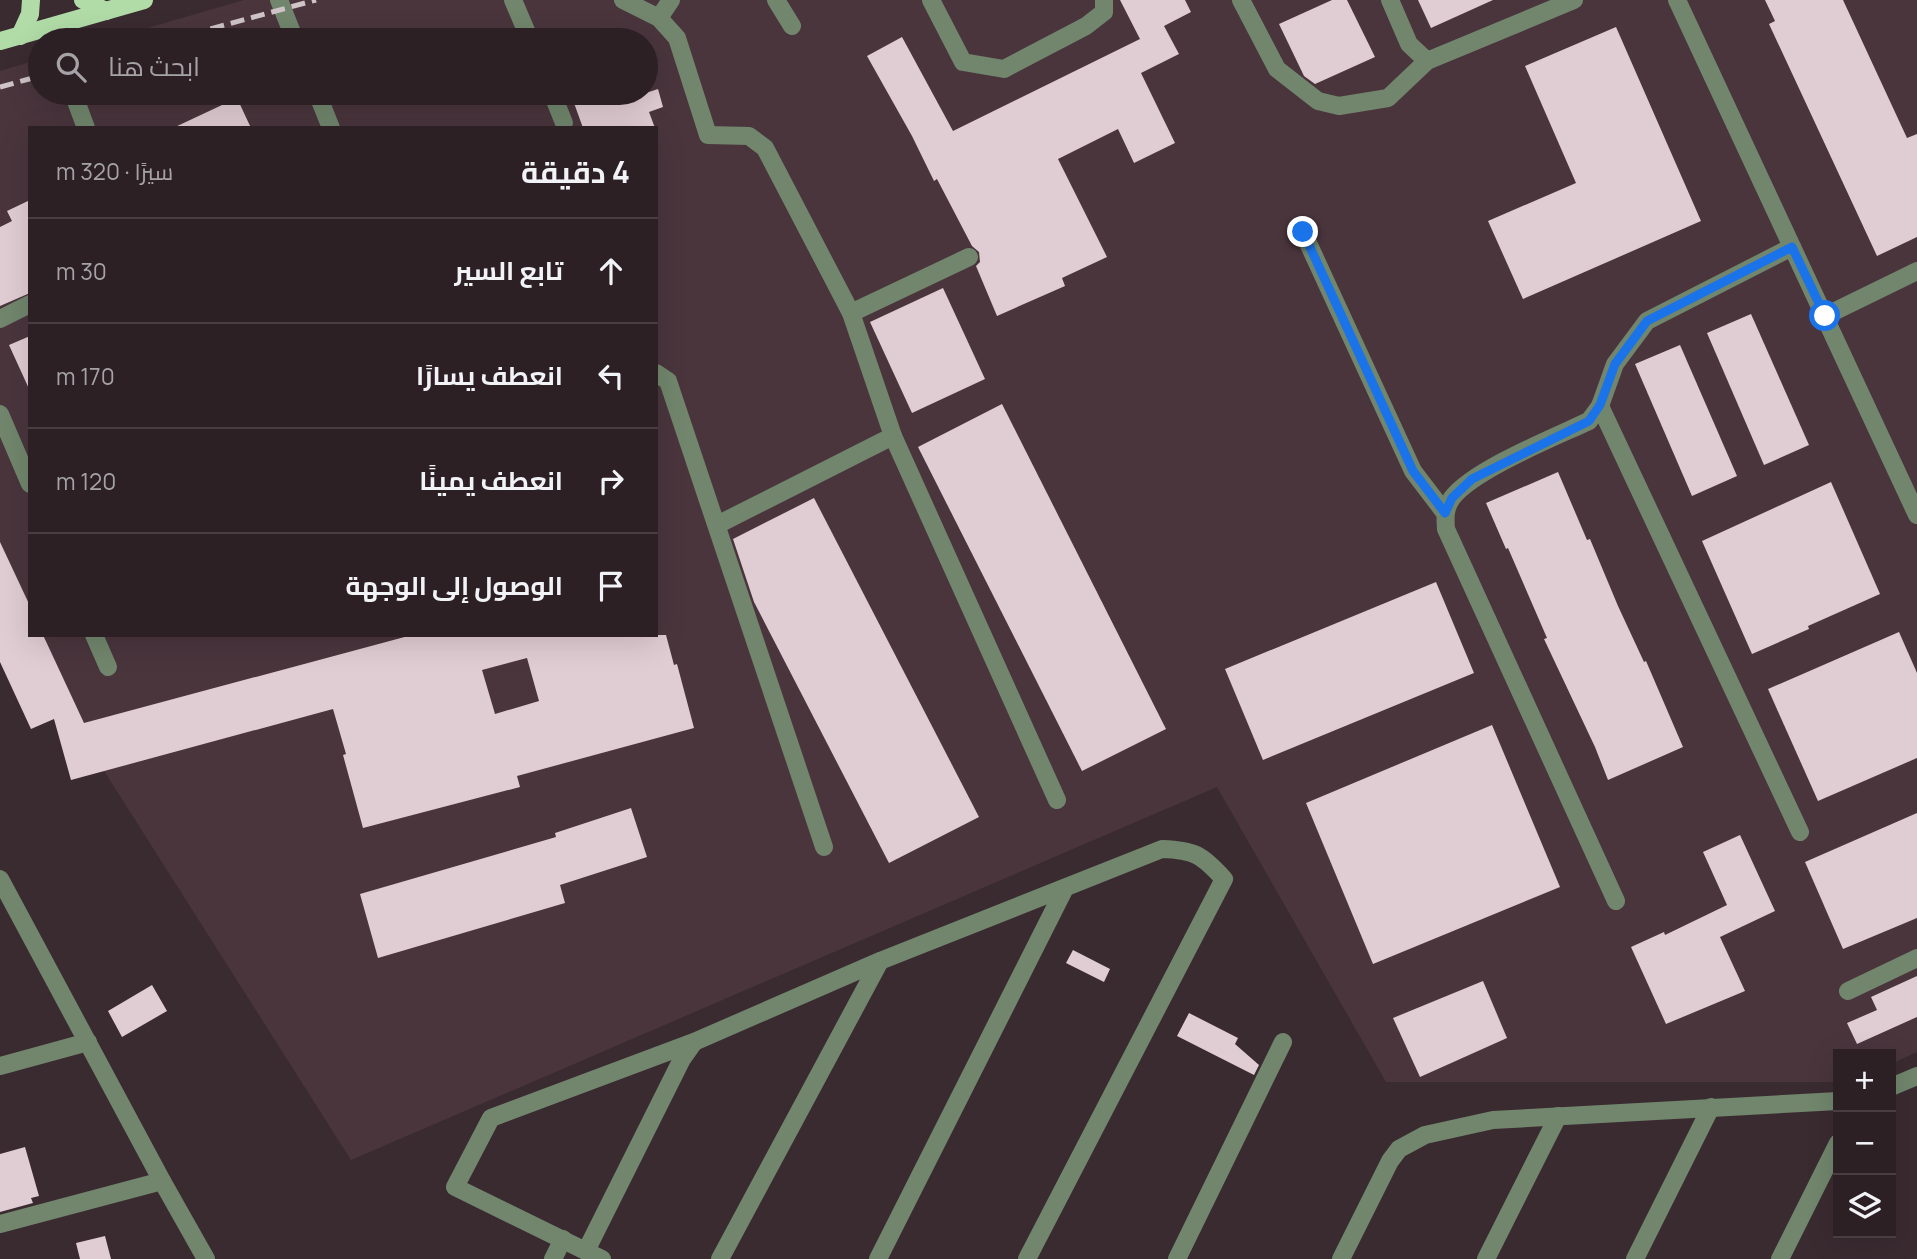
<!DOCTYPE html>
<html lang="ar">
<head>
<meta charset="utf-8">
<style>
	:root { --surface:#2c2025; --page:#382d32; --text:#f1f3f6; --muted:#a6a3a7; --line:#483e42 }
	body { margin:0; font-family:Manrope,Cairo,sans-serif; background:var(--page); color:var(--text); direction:rtl }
	.controls { position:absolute; right:21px; bottom:21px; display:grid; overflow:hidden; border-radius:0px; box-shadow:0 7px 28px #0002 }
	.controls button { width:63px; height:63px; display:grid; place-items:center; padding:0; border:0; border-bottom:2px solid var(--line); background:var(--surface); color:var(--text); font:35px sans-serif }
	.stop { position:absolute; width:21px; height:21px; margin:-16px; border:5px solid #1a73e8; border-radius:50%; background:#fff }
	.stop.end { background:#1a73e8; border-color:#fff; box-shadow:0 2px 7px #0008 }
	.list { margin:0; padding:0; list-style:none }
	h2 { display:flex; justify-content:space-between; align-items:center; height:91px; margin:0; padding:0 28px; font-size:30px }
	h2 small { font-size:23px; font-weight:400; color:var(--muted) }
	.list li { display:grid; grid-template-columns:46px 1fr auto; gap:21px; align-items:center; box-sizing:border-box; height:105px; padding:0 28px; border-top:2px solid var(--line) }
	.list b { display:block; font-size:26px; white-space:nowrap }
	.list em { font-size:23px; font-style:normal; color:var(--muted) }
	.icon { flex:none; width:38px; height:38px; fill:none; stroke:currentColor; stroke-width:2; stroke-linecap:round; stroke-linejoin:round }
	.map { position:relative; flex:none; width:1917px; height:1259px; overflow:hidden; direction:ltr }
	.search { position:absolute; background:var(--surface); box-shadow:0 7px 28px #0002; left:28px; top:28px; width:630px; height:77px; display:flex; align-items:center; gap:18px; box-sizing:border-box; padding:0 24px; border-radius:38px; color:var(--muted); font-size:26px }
	.panel { position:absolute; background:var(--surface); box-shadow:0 7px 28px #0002; left:28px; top:126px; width:630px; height:511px; border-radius:0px; direction:rtl }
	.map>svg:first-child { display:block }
	.built { fill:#4a353d; fill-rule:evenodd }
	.building { fill:#e0ccd3; fill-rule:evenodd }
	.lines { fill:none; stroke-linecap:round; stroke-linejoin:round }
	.minor { stroke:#71866d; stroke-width:18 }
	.major { stroke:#b1dca7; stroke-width:18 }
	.rail { stroke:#cfc4c8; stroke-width:5; stroke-dasharray:14 7; stroke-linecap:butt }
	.route { stroke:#1a73e8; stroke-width:9 }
</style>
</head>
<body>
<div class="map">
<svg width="1917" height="1259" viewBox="0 0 1917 1259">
	<rect width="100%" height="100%" fill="#3a2b31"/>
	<path class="built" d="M 244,0 L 1917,0 L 1917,1052 L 1891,1064 L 1891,1054 L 1838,1054 L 1838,1082 L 1386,1082 L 1217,787 L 351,1160 L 0,607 L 0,71 L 40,59 L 40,93 L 646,93 L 646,40 L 106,40 ZM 30,128 L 656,128 L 656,635 L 30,635 Z"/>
	<g class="building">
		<path d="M 1120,0 L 1185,0 L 1191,12 L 1164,26 L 1179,54 L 1141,73 L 1175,143 L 1134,163 L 1118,129 L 1058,159 L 1107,257 L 1062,278 L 1065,286 L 997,316 L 976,266 L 980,262 L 979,252 L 972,246 L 937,179 L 934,181 L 912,136 L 867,56 L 902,37 L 953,131 L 1140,39 Z"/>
		<path d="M 1332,0 L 1347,0 L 1375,57 L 1315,84 L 1304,76 L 1279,24 Z"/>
		<path d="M 1418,0 L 1493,0 L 1431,28 Z"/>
		<path d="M 1765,0 L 1843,0 L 1907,138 L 1917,134 L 1917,237 L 1877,256 L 1769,24 L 1775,21 Z"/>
		<path d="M 1616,27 L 1701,221 L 1523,299 L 1488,221 L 1576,183 L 1525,66 Z"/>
		<path d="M 658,89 L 663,107 L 649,112 L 655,128 L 583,128 L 574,103 L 601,93 L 646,93 Z"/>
		<path d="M 237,98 L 251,128 L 173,128 Z"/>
		<path d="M 30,200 L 30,293 L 0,306 L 0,227 L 12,221 L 7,211 Z"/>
		<path d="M 943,288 L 985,379 L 912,413 L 870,322 Z"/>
		<path d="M 1751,314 L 1809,445 L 1764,465 L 1707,333 Z"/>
		<path d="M 30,336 L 30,391 L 9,345 Z"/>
		<path d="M 1680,345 L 1737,476 L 1692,496 L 1635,364 Z"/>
		<path d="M 1002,404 L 1166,729 L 1082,771 L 918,447 Z"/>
		<path d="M 1558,472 L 1587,540 L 1590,539 L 1618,606 L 1644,662 L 1646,661 L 1683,747 L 1608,780 L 1595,747 L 1544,639 L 1547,638 L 1508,548 L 1506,549 L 1486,503 Z"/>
		<path d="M 1831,482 L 1880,594 L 1808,626 L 1809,629 L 1752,654 L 1702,541 Z"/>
		<path d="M 814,498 L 979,817 L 889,863 L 754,602 L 733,539 Z"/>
		<path d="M 0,542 L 30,606 L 30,635 L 43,635 L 84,723 L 412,635 L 666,635 L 674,665 L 677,664 L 694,728 L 517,776 L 520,787 L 363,828 L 343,755 L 346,754 L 333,709 L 71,780 L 54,719 L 31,729 L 0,662 ZM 527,658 L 539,701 L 495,714 L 482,670 Z"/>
		<path d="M 1436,582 L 1474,673 L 1263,760 L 1225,669 Z"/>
		<path d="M 1899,632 L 1917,673 L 1917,758 L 1818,801 L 1768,689 Z"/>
		<path d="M 1492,725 L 1560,887 L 1373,964 L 1306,803 Z"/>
		<path d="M 631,808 L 647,857 L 560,885 L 565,903 L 378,958 L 360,894 L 556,837 L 555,833 Z"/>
		<path d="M 1917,813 L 1917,918 L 1843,949 L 1805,862 Z"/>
		<path d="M 1740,835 L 1775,911 L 1720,937 L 1745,991 L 1666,1024 L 1631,947 L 1664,932 L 1665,935 L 1727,905 L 1703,852 Z"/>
		<path d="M 1073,950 L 1110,969 L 1104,982 L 1066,963 Z"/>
		<path d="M 1917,976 L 1917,1017 L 1857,1044 L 1847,1023 L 1877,1010 L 1871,997 Z"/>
		<path d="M 1483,981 L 1507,1038 L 1420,1077 L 1393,1018 Z"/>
		<path d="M 152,985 L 167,1011 L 122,1037 L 108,1011 Z"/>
		<path d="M 1189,1013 L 1238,1038 L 1235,1044 L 1259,1065 L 1254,1075 L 1177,1036 Z"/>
		<path d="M 25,1147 L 39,1196 L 31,1198 L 33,1203 L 0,1212 L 0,1154 Z"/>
		<path d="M 105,1236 L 111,1259 L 80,1259 L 76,1243 Z"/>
	</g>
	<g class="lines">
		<g class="minor">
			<path d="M 279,0 L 295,40"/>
			<path d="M 513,0 L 530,40"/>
			<path d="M 623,0 L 659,18 L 677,38 L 708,135 L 749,136 L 765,148 L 851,313 L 893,436 L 1057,800"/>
			<path d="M 776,0 L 792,26"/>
			<path d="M 931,0 L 963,62 L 1004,69 L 1086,26 L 1104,12 L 1104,0"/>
			<path d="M 1241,0 L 1277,69 L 1318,101 L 1339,106 L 1388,98 L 1427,61"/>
			<path d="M 1390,0 L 1409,44 L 1427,61 L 1574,0"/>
			<path d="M 1677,0 L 1917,515"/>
			<path d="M 659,18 L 671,0"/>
			<path d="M 62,24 L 64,40"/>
			<path d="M 73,93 L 86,128"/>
			<path d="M 317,93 L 331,128"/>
			<path d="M 552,93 L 564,123"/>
			<path d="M 1303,232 L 1413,471 L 1445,513"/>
			<path d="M 851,313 L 969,257"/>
			<path d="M 1825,316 L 1917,271"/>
			<path d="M 0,319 L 30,304"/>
			<path d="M 656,373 L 668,381 L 824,847"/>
			<path d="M 1600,406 L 1800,832"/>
			<path d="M 0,414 L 30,484"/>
			<path d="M 717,525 L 893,436"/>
			<path d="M 94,635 L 108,667"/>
			<path d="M 0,879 L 162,1181 L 206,1259"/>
			<path d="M 1616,901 L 1446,529 C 1445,517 1445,508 1452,498 C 1473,470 1555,437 1589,421 L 1600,406 L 1615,364 L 1647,321 L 1792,247"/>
			<path d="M 1848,991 L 1917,958"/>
			<path d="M 0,1066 L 88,1042"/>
			<path d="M 1891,1087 L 1917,1076"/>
			<path d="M 0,1224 L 162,1181"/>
			<path d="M 586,1251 L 682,1059 L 694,1042"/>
			<path d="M 553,1259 L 563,1239"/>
			<path d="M 602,1259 L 455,1187 L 491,1118 L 694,1042 L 880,961 L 1162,849 C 1195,850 1202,855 1224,879 L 1027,1259"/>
			<path d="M 720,1259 L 880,961"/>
			<path d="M 878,1259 L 1065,888"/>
			<path d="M 1177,1259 L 1283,1042"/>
			<path d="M 1341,1259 L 1390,1161 L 1399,1149 L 1425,1135 L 1493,1120 L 1838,1101"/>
			<path d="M 1486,1259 L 1558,1116"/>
			<path d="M 1635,1259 L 1711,1107"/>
			<path d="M 1780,1259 L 1838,1143"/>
		</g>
		<g class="major">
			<path d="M 83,0 L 106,11"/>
			<path d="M 20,36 L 30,14 L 31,0"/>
			<path d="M 0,41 L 144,0"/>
		</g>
		<g class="rail">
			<path d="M 170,40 L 316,0"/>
			<path d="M 0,87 L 40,76"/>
		</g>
	</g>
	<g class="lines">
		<path class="route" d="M 1303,232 L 1413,471 L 1445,513 L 1452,498 L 1472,479 L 1589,421 L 1600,405 L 1615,364 L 1647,321 L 1792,247 L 1825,316"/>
	</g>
</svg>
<div class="controls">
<button>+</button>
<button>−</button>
<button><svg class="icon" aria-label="layers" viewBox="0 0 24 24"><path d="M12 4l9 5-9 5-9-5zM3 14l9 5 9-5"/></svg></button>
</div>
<div class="stop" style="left:1825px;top:316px"></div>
<div class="stop end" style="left:1303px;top:232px"></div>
<div class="search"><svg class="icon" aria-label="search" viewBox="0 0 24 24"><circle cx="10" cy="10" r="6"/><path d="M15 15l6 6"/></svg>ابحث هنا</div>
<section class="panel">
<h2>4 دقيقة<small>سيرًا · 320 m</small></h2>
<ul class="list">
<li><svg class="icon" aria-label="ahead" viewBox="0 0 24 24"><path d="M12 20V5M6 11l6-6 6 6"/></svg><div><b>تابع السير</b></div><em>30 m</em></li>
<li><svg class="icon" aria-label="left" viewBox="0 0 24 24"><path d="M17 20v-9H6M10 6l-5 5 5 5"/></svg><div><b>انعطف يسارًا</b></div><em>170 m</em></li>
<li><svg class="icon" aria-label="right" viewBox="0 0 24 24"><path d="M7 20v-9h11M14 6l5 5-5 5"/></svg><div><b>انعطف يمينًا</b></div><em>120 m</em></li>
<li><svg class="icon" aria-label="arrive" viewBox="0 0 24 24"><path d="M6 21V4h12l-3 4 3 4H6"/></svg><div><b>الوصول إلى الوجهة</b></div></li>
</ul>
</section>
</div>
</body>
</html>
